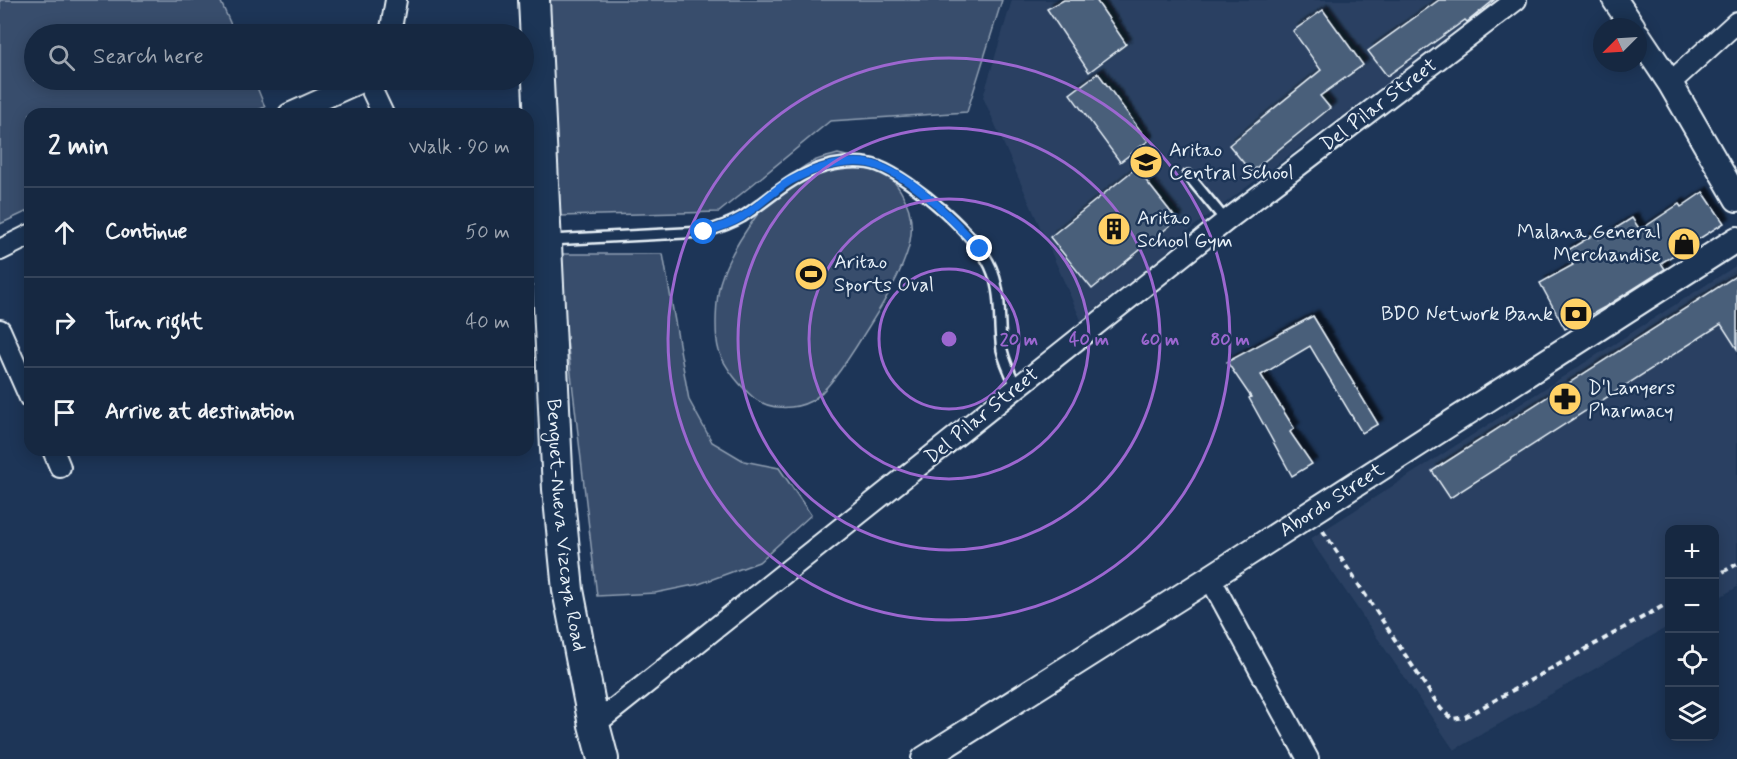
<!DOCTYPE html>
<html lang="en">
<head>
<meta charset="utf-8">
<style>
	:root { --surface:#162841; --page:#1f3048; --text:#f1f3f6; --muted:#9ea6b1; --line:#35445a }
	body { margin:0; font-family:Mynerve,sans-serif; background:var(--page); color:var(--text) }
	.controls { position:absolute; right:18px; bottom:18px; display:grid; overflow:hidden; border-radius:12px; box-shadow:0 3px 15px #0003 }
	.controls button { width:54px; height:54px; display:grid; place-items:center; padding:0; border:0; border-bottom:2px solid var(--line); background:var(--surface); color:var(--text); font:30px sans-serif }
	.compass { position:absolute; left:1593px; top:18px; width:54px; height:54px; border-radius:50%; background:var(--surface); box-shadow:0 3px 15px #0003; rotate:246deg }
	.stop { position:absolute; width:18px; height:18px; margin:-14px; border:4px solid #1a73e8; border-radius:50%; background:#fff }
	.stop.end { background:#1a73e8; border-color:#fff; box-shadow:0 2px 6px #0008 }
	.list { margin:0; padding:0; list-style:none }
	h2 { display:flex; justify-content:space-between; align-items:center; height:78px; margin:0; padding:0 24px; font-size:26px }
	h2 small { font-size:20px; font-weight:400; color:var(--muted) }
	.list li { display:grid; grid-template-columns:39px 1fr auto; gap:18px; align-items:center; box-sizing:border-box; height:90px; padding:0 24px; border-top:2px solid var(--line) }
	.list b { display:block; font-size:22px; white-space:nowrap }
	.list em { font-size:20px; font-style:normal; color:var(--muted) }
	.icon { flex:none; width:33px; height:33px; fill:none; stroke:currentColor; stroke-width:2; stroke-linecap:round; stroke-linejoin:round }
	.map { position:relative; flex:none; width:1737px; height:759px; overflow:hidden }
	.search { position:absolute; background:var(--surface); box-shadow:0 3px 15px #0003; left:24px; top:24px; width:510px; height:66px; display:flex; align-items:center; gap:15px; box-sizing:border-box; padding:0 21px; border-radius:33px; color:var(--muted); font-size:22px }
	.panel { position:absolute; background:var(--surface); box-shadow:0 3px 15px #0003; left:24px; top:108px; width:510px; height:348px; border-radius:18px }
	.map>svg:first-child { display:block }
	.built { fill:#2a4162 }
	.green { fill:#374d6c; stroke:#909fb2; stroke-width:1.5 }
	.building { fill:#495e7a; stroke:#e8f1f8; stroke-width:1.5; filter:url(#shadow) }
	.lines { fill:none; stroke-linecap:round; stroke-linejoin:round }
	.service-casing { stroke:#e8f1f8; stroke-width:14 }
	.minor-casing { stroke:#e8f1f8; stroke-width:24 }
	.tertiary-casing { stroke:#e8f1f8; stroke-width:28 }
	.primary-casing { stroke:#e8f1f8; stroke-width:34 }
	.path { stroke:#e8f1f8; stroke-width:4; stroke-dasharray:6 4.5; stroke-linecap:butt }
	.service { stroke:#1d3557; stroke-width:9 }
	.minor { stroke:#1d3557; stroke-width:20 }
	.tertiary { stroke:#1d3557; stroke-width:24 }
	.primary { stroke:#1d3557; stroke-width:30 }
	.route { stroke:#1a73e8; stroke-width:8 }
	.ring { fill:none; stroke:#9c67d0; stroke-width:3 }
	.labels { text-anchor:middle; dominant-baseline:central; stroke-width:5; stroke-linejoin:round; paint-order:stroke }
	.street-label { font-size:20px; fill:#e8f1f8; stroke:#1d3557 }
	.poi-label { font-size:20px; fill:#e8f1f8; stroke:#1d3557; text-anchor:start }
	.centre { fill:#9c67d0; stroke:#1d3557; stroke-width:3 }
	.ring-label { font-size:18px; text-anchor:middle; font-weight:bold; fill:#9c67d0; stroke:#1d3557; stroke-width:5; stroke-linejoin:round; paint-order:stroke }
</style>
</head>
<body>
<div class="map">
<svg width="1737" height="759" viewBox="0 0 1737 759">
	<defs>
		<filter id="shadow"><feDropShadow dx="5.5" dy="-5.5" stdDeviation="1.5" flood-color="#0009"/></filter>
	</defs>
	<rect width="100%" height="100%" fill="#1d3557"/>
	<filter id="ink" filterUnits="userSpaceOnUse"><feTurbulence type="fractalNoise" baseFrequency=".0167" numOctaves="2"/><feDisplacementMap in="SourceGraphic" scale="12" xChannelSelector="R" yChannelSelector="G"/><feConvolveMatrix kernelMatrix="1 2 1 2 8 2 1 2 1" color-interpolation-filters="sRGB"/></filter>
	<g filter="url(#ink)">
		<g class="built">
			<path d="M 1012,0 L 1498,0 L 1193,227 L 1154,264 L 1081,320 L 983,97 Z"/>
			<path d="M 1737,265 L 1737,587 L 1715,600 L 1714,530 L 1670,530 L 1669,626 L 1454,750 L 1310,539 Z"/>
		</g>
		<g class="green">
			<path d="M 0,0 L 220,0 L 235,34 L 34,34 L 34,80 L 254,80 L 265,107 L 249,114 L 30,114 L 30,210 L 0,224 Z"/>
			<path d="M 545,0 L 1002,0 L 967,112 L 830,121 L 719,212 L 560,216 Z"/>
			<path d="M 838,154 C 845,156 853,157 860,159 C 894,169 917,206 910,241 C 905,269 880,309 864,334 C 853,352 828,392 811,401 C 794,410 769,410 754,398 C 741,387 725,368 719,351 C 714,335 716,300 720,283 C 731,245 777,180 812,162 C 819,158 829,157 838,154 Z"/>
			<path d="M 557,254 L 663,254 L 689,400 L 712,442 L 744,461 L 779,468 L 811,515 L 759,562 L 699,584 L 655,593 L 597,596 Z"/>
		</g>
		<g class="building">
			<path d="M 1064,0 L 1096,0 L 1126,44 L 1089,72 L 1047,9 Z"/>
			<path d="M 1439,0 L 1494,0 L 1467,22 L 1465,20 L 1387,76 L 1368,51 Z"/>
			<path d="M 1323,10 L 1363,65 L 1320,96 L 1330,108 L 1251,172 L 1229,145 L 1321,70 L 1293,31 Z"/>
			<path d="M 1098,73 L 1148,141 L 1120,162 L 1070,94 Z"/>
			<path d="M 1136,168 L 1177,220 L 1092,289 L 1050,237 Z"/>
			<path d="M 1703,192 L 1724,223 L 1661,263 L 1665,269 L 1605,307 L 1565,329 L 1540,283 L 1573,265 L 1565,252 L 1596,233 L 1599,239 L 1632,218 L 1640,230 L 1679,204 L 1681,207 Z"/>
			<path d="M 1737,275 L 1737,349 L 1721,324 L 1450,498 L 1432,471 Z"/>
			<path d="M 1313,316 L 1378,424 L 1362,433 L 1310,346 L 1261,375 L 1294,428 L 1290,432 L 1312,464 L 1292,476 L 1249,398 L 1251,397 L 1227,362 Z"/>
		</g>
		<g class="lines">
			<g class="service-casing">
				<g id="service">
					<path d="M 1188,175 L 1226,221"/>
					<path d="M 550,240 L 704,232 C 718,228 730,224 742,217 C 770,199 791,176 824,167 C 840,163 861,160 878,166 C 912,179 982,238 993,273 C 1002,297 998,324 1002,350 C 1005,363 1011,375 1017,388"/>
				</g>
			</g>
			<g class="minor-casing">
				<g id="minor">
					<path d="M 390,34 L 396,0"/>
					<path d="M 367,80 L 383,114"/>
					<path d="M 1670,83 L 1737,22"/>
					<path d="M 289,114 L 365,80"/>
					<path d="M 0,250 L 30,235"/>
					<path d="M 0,330 L 30,398"/>
					<path d="M 53,450 L 60,467"/>
					<path d="M 1210,578 L 1308,759"/>
					<path d="M 594,725 L 1226,221 L 1516,0"/>
				</g>
			</g>
			<g class="tertiary-casing">
				<g id="tertiary">
					<path d="M 1615,0 L 1633,27"/>
					<path d="M 1638,35 L 1670,83 L 1737,199"/>
					<path id="s1" d="M 924,759 L 1210,578 L 1737,239"/>
				</g>
			</g>
			<g class="primary-casing">
				<g id="primary">
					<path id="s2" d="M 534,0 L 558,489 L 568,590 L 594,725 L 603,759"/>
				</g>
			</g>
			<g class="path">
				<path d="M 1323,531 L 1441,709 L 1452,719 L 1465,717 L 1670,602"/>
				<path d="M 1714,577 L 1737,564"/>
			</g>
			<use href="#service" class="service"/>
			<use href="#minor" class="minor"/>
			<use href="#tertiary" class="tertiary"/>
			<use href="#primary" class="primary"/>
		</g>
	</g>
	<g class="lines" filter="url(#ink)">
		<path class="route" d="M 704,232 C 718,228 730,224 742,217 C 759,206 773,191 790,181 C 814,168 851,156 878,166 C 917,180 952,219 980,249"/>
	</g>
	<g class="ring">
		<circle cx="949" cy="339" r="70"/>
		<circle cx="949" cy="339" r="140"/>
		<circle cx="949" cy="339" r="211"/>
		<circle cx="949" cy="339" r="281"/>
	</g>
	<defs>
		<g id="school-disc" transform="scale(1.725)"><circle r="9.5" fill="#ffd166" stroke="#1d3557"/><path d="M0-5L7-2L0 1L-7-2ZM-4 1L0 2.5L4 1V4Q0 6-4 4Z" fill="#111"/></g>
		<g id="building-disc" transform="scale(1.725)"><circle r="9.5" fill="#ffd166" stroke="#1d3557"/><path d="M-4-6H4V6H1V3H-1V6H-4ZM-2.5-4.3h1.7v1.8h-1.7ZM.8-4.3h1.7v1.8H.8ZM-2.5-1h1.7V.8h-1.7ZM.8-1h1.7V.8H.8Z" fill="#111"/></g>
		<g id="shop-disc" transform="scale(1.725)"><circle r="9.5" fill="#ffd166" stroke="#1d3557"/><path d="M-5-2.5h2.3a2.7 3.5 0 0 1 5.4 0H5L5.5 6h-11ZM-1.5-2.5h3a1.5 2.3 0 0 0-3 0Z" fill="#111"/></g>
		<g id="stadium-disc" transform="scale(1.725)"><circle r="9.5" fill="#ffd166" stroke="#1d3557"/><path d="M0-5a6.5 5 0 1 0 0 10a6.5 5 0 1 0 0-10ZM-3.5-1.8h7v3.6h-7Z" fill="#111"/></g>
		<g id="bank-disc" transform="scale(1.725)"><circle r="9.5" fill="#ffd166" stroke="#1d3557"/><path d="M-6-4H6V4H-6ZM0-2.3a2.3 2.3 0 1 0 0 4.6a2.3 2.3 0 1 0 0-4.6Z" fill="#111"/></g>
		<g id="pharmacy-disc" transform="scale(1.725)"><circle r="9.5" fill="#ffd166" stroke="#1d3557"/><path d="M-2-6h4v4h4v4h-4v4h-4v-4h-4v-4h4Z" fill="#111"/></g>
	</defs>
	<g fill-rule="evenodd">
		<use href="#school-disc" x="1146" y="162"/>
		<use href="#building-disc" x="1114" y="229"/>
		<use href="#shop-disc" x="1684" y="244"/>
		<use href="#stadium-disc" x="811" y="274"/>
		<use href="#bank-disc" x="1576" y="314"/>
		<use href="#pharmacy-disc" x="1565" y="399"/>
	</g>
	<g class="labels">
		<g class="street-label">
			<text transform="translate(1379 105) rotate(-37)">Del Pilar Street</text>
			<text transform="translate(982 416) rotate(-39)">Del Pilar Street</text>
			<text stroke="none"><textPath href="#s1" startOffset="483">Abordo Street</textPath></text>
			<text stroke="none"><textPath href="#s2" startOffset="526">Benguet-Nueva Vizcaya Road</textPath></text>
		</g>
		<g class="poi-label">
			<text x="1169" y="150">Aritao<tspan x="1169" dy="23">Central School</tspan></text>
			<text x="1137" y="218">Aritao<tspan x="1137" dy="23">School Gym</tspan></text>
			<text x="1661" y="232" text-anchor="end">Malana General<tspan x="1661" dy="23">Merchandise</tspan></text>
			<text x="834" y="262">Aritao<tspan x="834" dy="23">Sports Oval</tspan></text>
			<text x="1553" y="314" text-anchor="end">BDO Network Bank</text>
			<text x="1588" y="388">D'Lanyers<tspan x="1588" dy="23">Pharmacy</tspan></text>
		</g>
	</g>
	<circle cx="949" cy="339" r="9" class="centre"/>
	<g class="ring-label">
		<text x="1019" y="345">20 m</text>
		<text x="1089" y="345">40 m</text>
		<text x="1160" y="345">60 m</text>
		<text x="1230" y="345">80 m</text>
	</g>
</svg>
<div class="controls">
<button>+</button>
<button>−</button>
<button><svg class="icon" aria-label="locate" viewBox="0 0 24 24"><circle cx="12" cy="12" r="6"/><path d="M12 2v4M12 18v4M2 12h4M18 12h4"/></svg></button>
<button><svg class="icon" aria-label="layers" viewBox="0 0 24 24"><path d="M12 4l9 5-9 5-9-5zM3 14l9 5 9-5"/></svg></button>
</div>
<svg class="compass" viewBox="-18 -18 36 36"><path d="M0-13l5 13h-10z" fill="#e53935"/><path d="M0 13l5-13h-10z" fill="#9ea6b1"/></svg>
<div class="stop" style="left:704px;top:232px"></div>
<div class="stop end" style="left:980px;top:249px"></div>
<div class="search"><svg class="icon" aria-label="search" viewBox="0 0 24 24"><circle cx="10" cy="10" r="6"/><path d="M15 15l6 6"/></svg>Search here</div>
<section class="panel">
<h2>2 min<small>Walk · 90 m</small></h2>
<ul class="list">
<li><svg class="icon" aria-label="ahead" viewBox="0 0 24 24"><path d="M12 20V5M6 11l6-6 6 6"/></svg><div><b>Continue</b></div><em>50 m</em></li>
<li><svg class="icon" aria-label="right" viewBox="0 0 24 24"><path d="M7 20v-9h11M14 6l5 5-5 5"/></svg><div><b>Turn right</b></div><em>40 m</em></li>
<li><svg class="icon" aria-label="arrive" viewBox="0 0 24 24"><path d="M6 21V4h12l-3 4 3 4H6"/></svg><div><b>Arrive at destination</b></div></li>
</ul>
</section>
</div>
</body>
</html>
